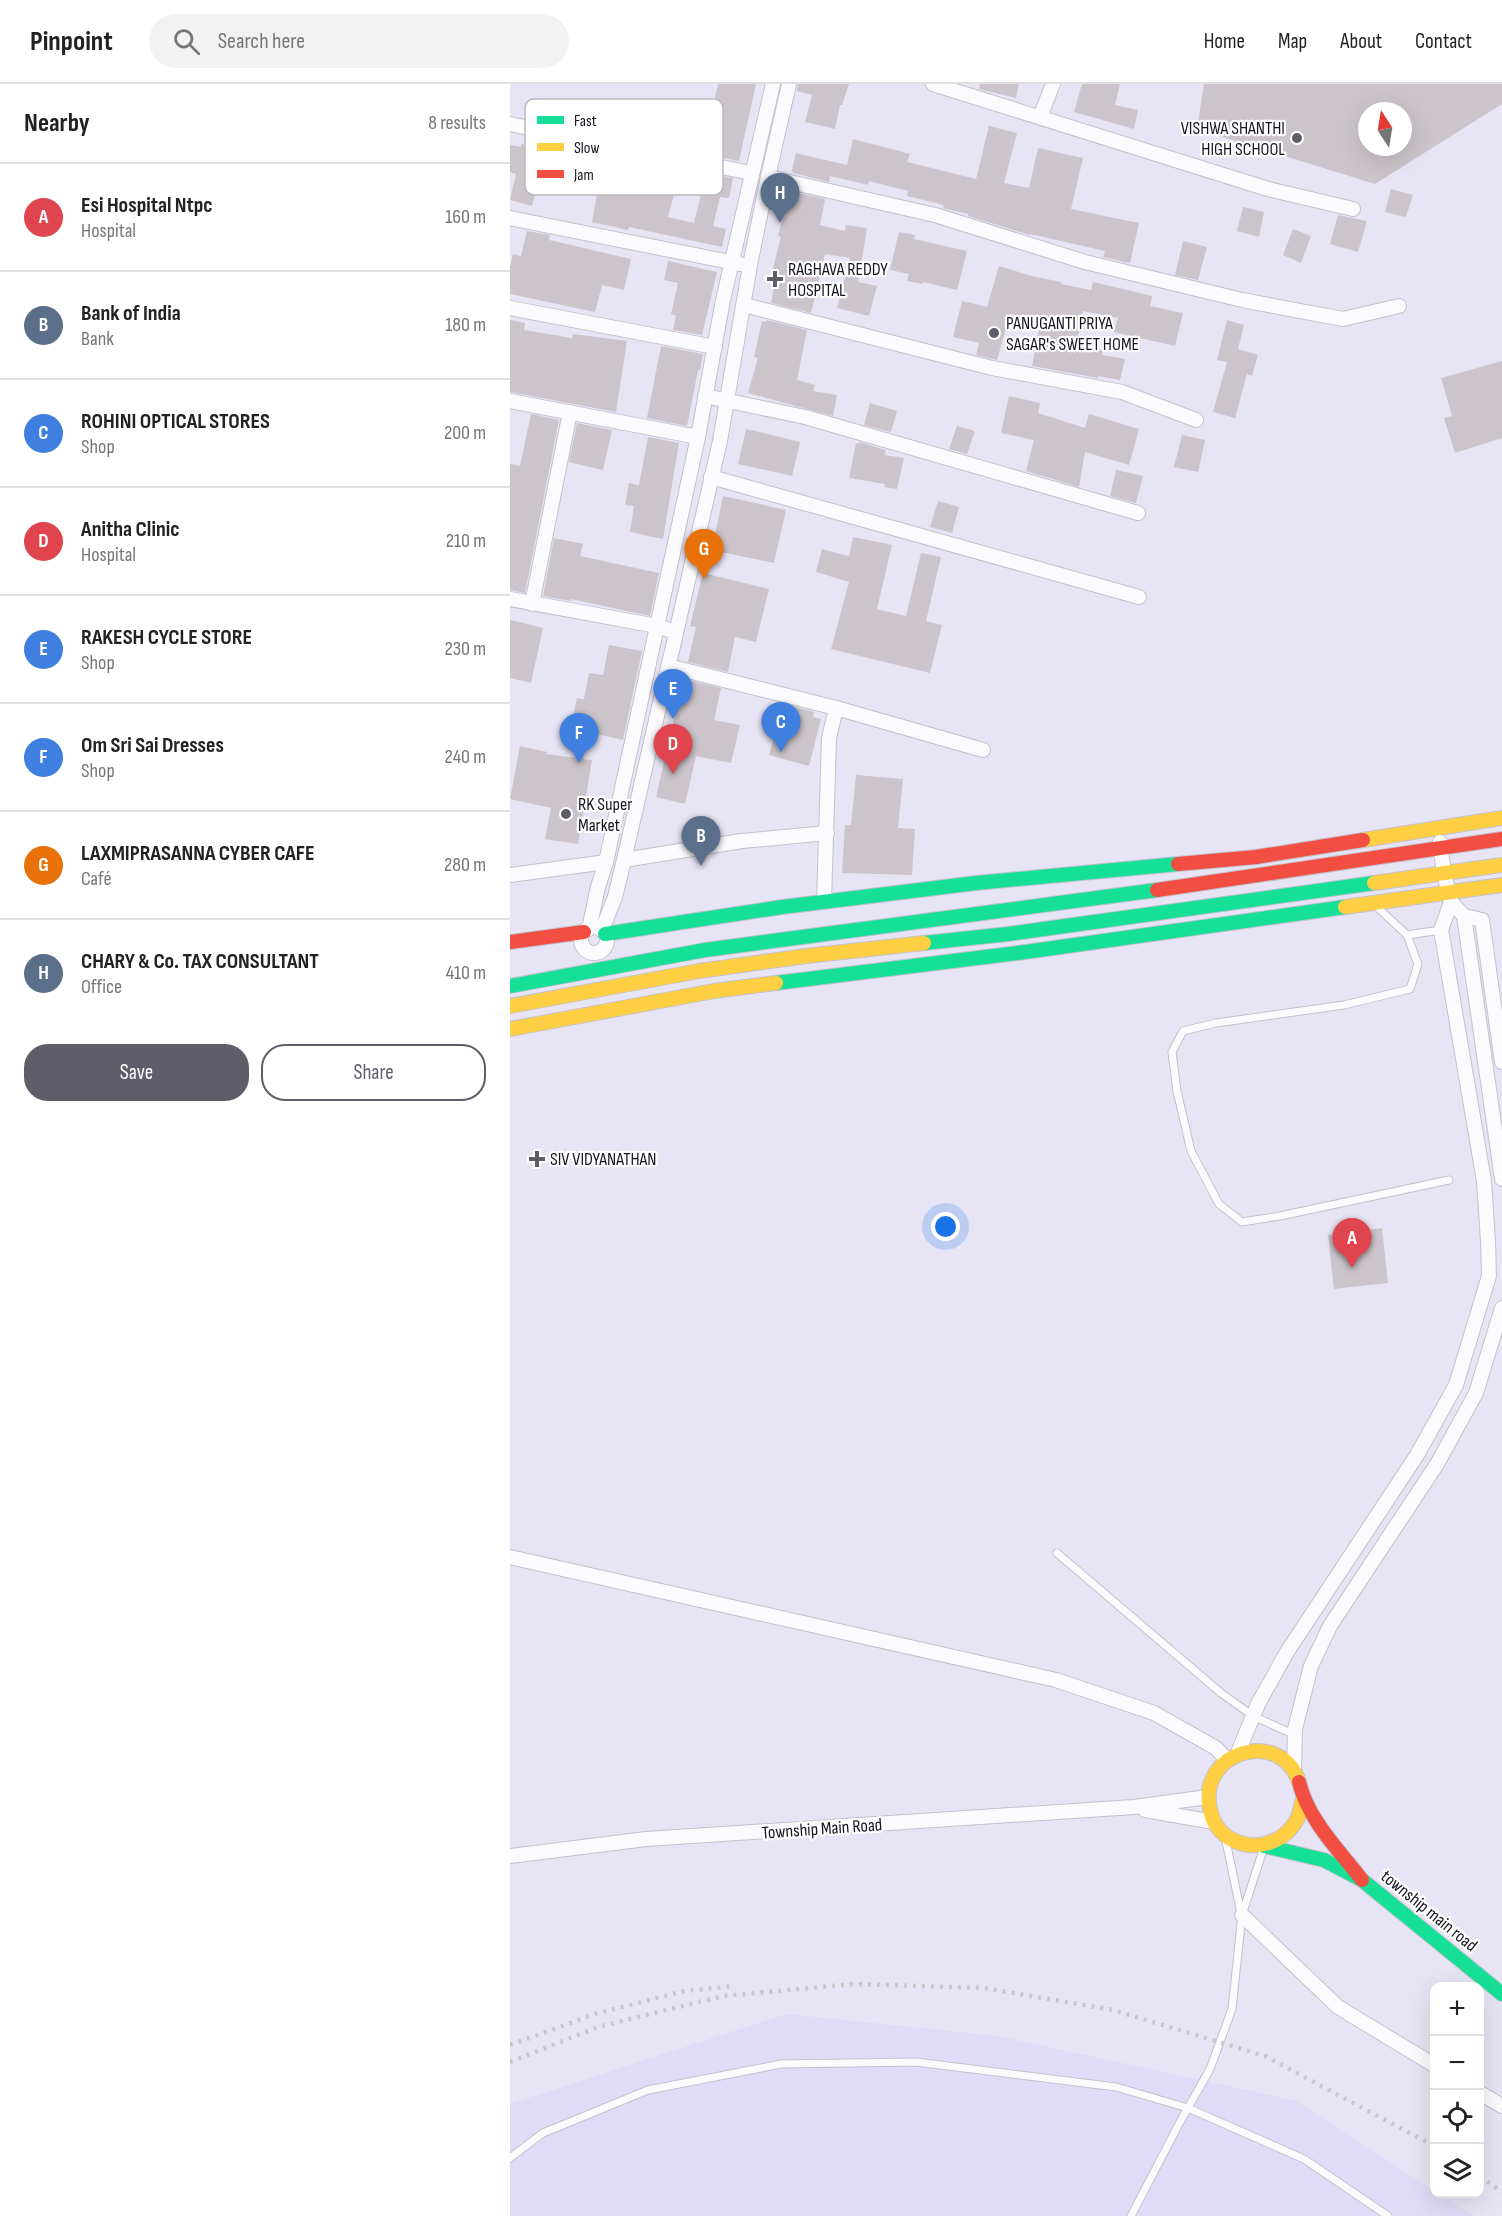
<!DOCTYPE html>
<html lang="en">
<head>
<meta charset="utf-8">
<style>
	:root { --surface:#fff; --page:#f2f2f2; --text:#222; --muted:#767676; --line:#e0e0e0; --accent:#5f5d69 }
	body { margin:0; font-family:"Sofia Sans Condensed",sans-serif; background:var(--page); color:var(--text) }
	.controls { position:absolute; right:18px; bottom:18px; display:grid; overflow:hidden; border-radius:12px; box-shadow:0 6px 24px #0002 }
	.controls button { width:54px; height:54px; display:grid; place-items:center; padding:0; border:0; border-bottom:2px solid var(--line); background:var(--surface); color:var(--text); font:30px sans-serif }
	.compass { position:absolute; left:848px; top:18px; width:54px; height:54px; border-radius:50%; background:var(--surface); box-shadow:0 6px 24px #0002; rotate:348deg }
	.you { position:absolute; left:436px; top:1143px; width:21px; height:21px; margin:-15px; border:4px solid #fff; border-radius:50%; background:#1a73e8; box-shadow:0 0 0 9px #1a73e833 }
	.badge { display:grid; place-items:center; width:39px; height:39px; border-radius:50%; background:var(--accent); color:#fff; font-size:20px; font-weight:700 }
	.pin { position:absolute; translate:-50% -50px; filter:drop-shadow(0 2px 3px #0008) }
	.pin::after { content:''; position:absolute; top:32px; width:21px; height:18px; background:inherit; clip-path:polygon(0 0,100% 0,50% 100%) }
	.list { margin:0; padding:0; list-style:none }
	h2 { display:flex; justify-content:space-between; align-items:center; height:78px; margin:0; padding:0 24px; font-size:26px }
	h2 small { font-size:20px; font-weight:400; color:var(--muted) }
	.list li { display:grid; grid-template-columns:39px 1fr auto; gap:18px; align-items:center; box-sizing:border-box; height:108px; padding:0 24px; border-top:2px solid var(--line) }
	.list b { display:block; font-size:22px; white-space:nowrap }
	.list p { margin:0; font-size:20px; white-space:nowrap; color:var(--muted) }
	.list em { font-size:20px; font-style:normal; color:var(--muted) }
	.actions { display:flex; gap:12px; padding:18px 24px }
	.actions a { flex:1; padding:14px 0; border:2px solid var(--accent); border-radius:24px; text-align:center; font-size:21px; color:var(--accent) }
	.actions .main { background:var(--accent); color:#fff }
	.icon { flex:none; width:33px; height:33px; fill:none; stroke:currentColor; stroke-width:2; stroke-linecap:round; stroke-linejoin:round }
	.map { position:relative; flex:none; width:992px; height:2132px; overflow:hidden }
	header { display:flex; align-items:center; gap:36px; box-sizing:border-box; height:84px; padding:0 30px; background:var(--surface); border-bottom:2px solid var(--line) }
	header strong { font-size:28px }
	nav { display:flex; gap:33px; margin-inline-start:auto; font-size:21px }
	.search { width:420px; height:54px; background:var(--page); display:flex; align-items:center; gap:15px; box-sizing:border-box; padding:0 21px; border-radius:33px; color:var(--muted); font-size:22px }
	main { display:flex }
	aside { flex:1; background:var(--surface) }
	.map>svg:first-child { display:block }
	.built { fill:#e0dbf6 }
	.building { fill:#cbc4ca; fill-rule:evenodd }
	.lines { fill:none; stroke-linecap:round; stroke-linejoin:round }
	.lane-casing { stroke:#c3c1cd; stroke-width:9 }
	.street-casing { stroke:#c3c1cd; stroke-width:16 }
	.fast-casing { stroke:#c3c1cd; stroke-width:16 }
	.slow-casing { stroke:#c3c1cd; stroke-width:16 }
	.jam-casing { stroke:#c3c1cd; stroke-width:16 }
	.lane { stroke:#fbfbfe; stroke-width:7 }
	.street { stroke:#fbfbfe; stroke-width:14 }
	.fast { stroke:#16e098; stroke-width:14 }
	.slow { stroke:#ffcf43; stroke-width:14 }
	.jam { stroke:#f24e42; stroke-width:14 }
	.rail { stroke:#c8c8cc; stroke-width:4.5; stroke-dasharray:3 6; stroke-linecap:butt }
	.poi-dot { fill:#5f5d69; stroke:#fff; stroke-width:2 }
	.labels { text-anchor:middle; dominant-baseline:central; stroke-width:4.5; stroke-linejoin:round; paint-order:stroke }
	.poi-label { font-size:18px; fill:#16141e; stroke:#fff; text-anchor:start }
	.street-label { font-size:18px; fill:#16141e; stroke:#fff }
	.key { fill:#fff; stroke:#b9b8bc; stroke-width:1.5 }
	.key-label { font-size:16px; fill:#16141e }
</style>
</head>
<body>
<header>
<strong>Pinpoint</strong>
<div class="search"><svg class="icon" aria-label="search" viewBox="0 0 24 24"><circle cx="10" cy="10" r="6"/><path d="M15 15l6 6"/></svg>Search here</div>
<nav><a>Home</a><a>Map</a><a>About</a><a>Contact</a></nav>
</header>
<main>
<aside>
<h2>Nearby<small>8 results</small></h2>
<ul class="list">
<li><span class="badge" style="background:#e0444e">A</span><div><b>Esi Hospital Ntpc</b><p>Hospital</p></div><em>160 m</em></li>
<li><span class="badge" style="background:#5c6f8a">B</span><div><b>Bank of India</b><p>Bank</p></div><em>180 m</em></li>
<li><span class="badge" style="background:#3f7fe0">C</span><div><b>ROHINI OPTICAL STORES</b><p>Shop</p></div><em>200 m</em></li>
<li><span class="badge" style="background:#e0444e">D</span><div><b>Anitha Clinic</b><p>Hospital</p></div><em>210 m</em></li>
<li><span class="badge" style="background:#3f7fe0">E</span><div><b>RAKESH CYCLE STORE</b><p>Shop</p></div><em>230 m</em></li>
<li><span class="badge" style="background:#3f7fe0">F</span><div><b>Om Sri Sai Dresses</b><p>Shop</p></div><em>240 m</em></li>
<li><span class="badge" style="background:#e8710a">G</span><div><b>LAXMIPRASANNA CYBER CAFE</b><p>Café</p></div><em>280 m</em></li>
<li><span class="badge" style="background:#5c6f8a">H</span><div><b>CHARY &amp; Co. TAX CONSULTANT</b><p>Office</p></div><em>410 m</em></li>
</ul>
<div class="actions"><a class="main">Save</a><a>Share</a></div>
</aside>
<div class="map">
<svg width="992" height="2132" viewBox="0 0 992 2132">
	<rect width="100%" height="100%" fill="#e7e4f5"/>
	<path class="built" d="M 276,1930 L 488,1952 L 787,2017 L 924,2107 L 924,2110 L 929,2110 L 963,2132 L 0,2132 L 0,2020 Z"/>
	<g class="building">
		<path d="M 208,0 L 246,0 L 229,77 L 199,71 L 208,33 L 201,32 Z"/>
		<path d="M 288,0 L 339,0 L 332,21 L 330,21 L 325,45 L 295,38 L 302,11 L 287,7 Z"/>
		<path d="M 470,0 L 509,0 L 506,14 L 469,5 Z"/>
		<path d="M 572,0 L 610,0 L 605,21 L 628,26 L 624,45 L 564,28 Z"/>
		<path d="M 694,0 L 992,0 L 992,20 L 865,100 L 687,45 ZM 857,27 L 893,27 L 893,63 L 857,63 Z"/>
		<path d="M 479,42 L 507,49 L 494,99 L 519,104 L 528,64 L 573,74 L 561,125 L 629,139 L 620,179 L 593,173 L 595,167 L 520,150 L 520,151 L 458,132 L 458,130 L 433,124 L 434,121 L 397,112 L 398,107 L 359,97 L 358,101 L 320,92 L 319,98 L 283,89 L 282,86 L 286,69 L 337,81 L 343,55 L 400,70 L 397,78 L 466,95 Z"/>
		<path d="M 11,60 L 62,72 L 64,68 L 98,77 L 99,74 L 128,81 L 127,86 L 168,96 L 158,133 L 184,139 L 191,110 L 170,106 L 173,84 L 223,94 L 219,114 L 210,113 L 203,142 L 216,145 L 212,163 L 119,143 L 118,146 L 82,138 L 87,110 L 29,93 L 22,122 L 0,116 L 6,90 L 0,88 L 0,61 L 11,63 Z"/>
		<path d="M 881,105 L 903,111 L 896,133 L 875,128 Z"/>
		<path d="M 280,107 L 315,115 L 310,141 L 335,147 L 336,141 L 357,144 L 348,198 L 367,202 L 359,232 L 327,224 L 340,174 L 315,170 L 301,229 L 261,219 L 267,189 L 262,188 L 271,153 L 268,152 L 273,133 L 275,133 Z"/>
		<path d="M 733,123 L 754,128 L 749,153 L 727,147 Z"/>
		<path d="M 828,131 L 857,137 L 848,168 L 820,160 Z"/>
		<path d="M 783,145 L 801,152 L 791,179 L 773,171 Z"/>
		<path d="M 17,147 L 40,151 L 39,156 L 121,175 L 114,206 L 92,201 L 85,228 L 0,210 L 0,183 L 3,170 L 11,172 Z"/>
		<path d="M 389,148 L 405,151 L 404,155 L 457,167 L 447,206 L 413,198 L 413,200 L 397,197 L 399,190 L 380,186 Z"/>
		<path d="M 673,157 L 697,163 L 688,196 L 665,191 Z"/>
		<path d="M 158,177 L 207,188 L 192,251 L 163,246 L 166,232 L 161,230 L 168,199 L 154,196 Z"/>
		<path d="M 489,182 L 522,192 L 551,198 L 551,200 L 581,206 L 583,198 L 642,212 L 640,222 L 673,229 L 665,262 L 604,248 L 608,234 L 573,227 L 566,262 L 593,267 L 592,271 L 615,275 L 610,296 L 588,292 L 588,294 L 522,282 L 531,236 L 500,230 L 487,276 L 466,271 L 469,259 L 443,253 L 452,217 L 477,223 Z"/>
		<path d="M 0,236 L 15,239 L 14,246 L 62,254 L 63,250 L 117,257 L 106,328 L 0,308 Z"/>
		<path d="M 257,236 L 297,246 L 287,296 L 305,301 L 303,307 L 327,311 L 323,332 L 238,309 L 248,274 L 244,273 L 252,237 L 256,238 Z"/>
		<path d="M 717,236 L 734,241 L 728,265 L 748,271 L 742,292 L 737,290 L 725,334 L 703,328 L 717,278 L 707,276 Z"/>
		<path d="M 151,262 L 193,270 L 190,286 L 188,286 L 177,342 L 137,334 Z"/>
		<path d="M 992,277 L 992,354 L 945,369 L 934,334 L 942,332 L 931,294 Z"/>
		<path d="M 499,312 L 530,319 L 528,329 L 575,344 L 579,330 L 629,345 L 619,381 L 575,368 L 569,403 L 516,387 L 524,356 L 491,349 Z"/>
		<path d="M 360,319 L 387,327 L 381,348 L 354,341 Z"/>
		<path d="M 21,330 L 49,336 L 15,509 L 0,506 L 0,380 L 10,382 Z"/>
		<path d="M 67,339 L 102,346 L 93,386 L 59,378 Z"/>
		<path d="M 447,342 L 465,347 L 457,370 L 439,365 Z"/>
		<path d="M 236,345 L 290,358 L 282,392 L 228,380 Z"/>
		<path d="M 672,351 L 695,356 L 688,388 L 664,383 Z"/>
		<path d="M 138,353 L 169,359 L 153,455 L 120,448 L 124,422 L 115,421 L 119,399 L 129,401 Z"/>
		<path d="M 349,358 L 376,366 L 375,371 L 394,374 L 387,405 L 374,403 L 375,400 L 339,394 L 346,359 L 349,360 Z"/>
		<path d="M 606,386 L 633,392 L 626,419 L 600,412 Z"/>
		<path d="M 213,412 L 276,426 L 264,479 L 202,466 Z"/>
		<path d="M 428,417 L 449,423 L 442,449 L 420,443 Z"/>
		<path d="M 343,453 L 382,461 L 367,525 L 396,532 L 411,469 L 431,473 L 416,537 L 432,541 L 420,589 L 321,565 L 339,498 L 306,488 L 312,465 L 339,472 Z"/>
		<path d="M 44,454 L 73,460 L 70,472 L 149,489 L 140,532 L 61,515 L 61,517 L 33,512 Z"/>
		<path d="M 193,489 L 259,505 L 246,558 L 225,553 L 218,588 L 178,578 L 186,543 L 180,542 Z"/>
		<path d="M 0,536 L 33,544 L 21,599 L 0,594 Z"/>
		<path d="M 99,561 L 132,567 L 113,656 L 60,644 L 67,614 L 74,615 L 79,589 L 93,591 Z"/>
		<path d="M 173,595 L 211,604 L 204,636 L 230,641 L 221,679 L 186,672 L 175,720 L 146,713 Z"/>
		<path d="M 273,620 L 304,628 L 303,633 L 311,635 L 299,682 L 259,671 Z"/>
		<path d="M 10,662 L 37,668 L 36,670 L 82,676 L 68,760 L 35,755 L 41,724 L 0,715 Z"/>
		<path d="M 346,691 L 393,695 L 388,744 L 405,745 L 402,791 L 332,789 L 335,741 L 341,741 Z"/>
		<path d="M 872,1144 L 878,1199 L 824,1205 L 818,1151 Z"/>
	</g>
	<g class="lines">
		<g class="lane-casing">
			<g id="lane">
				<path d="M 867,823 L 897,851 L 908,880 L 900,905 L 834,921 L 706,939 L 673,947 L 662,968 L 667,1007 L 681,1067 L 709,1120 L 732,1138 L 770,1132 L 939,1096"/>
				<path d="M 897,851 L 931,846"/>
				<path d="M 547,1469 L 711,1609 L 743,1632 L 785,1651"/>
				<path d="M 716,1757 L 731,1829"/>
				<path d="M 0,2074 L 33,2049 L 138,2006 L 271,1980 L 406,1978 L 606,2003 L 678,2024 L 794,2075 L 878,2132"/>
				<path d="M 621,2132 L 670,2038 L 700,1985 L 722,1925 L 732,1831 L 754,1763"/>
			</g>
		</g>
		<g class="street-casing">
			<g id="street">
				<path d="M 423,0 L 758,105 L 843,125"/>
				<path d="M 530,33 L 543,0"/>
				<path d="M 0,40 L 241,89"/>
				<path d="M 258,93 L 425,131 L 575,178 L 732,216 L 833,235 L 889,222"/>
				<path d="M 0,134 L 230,180"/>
				<path d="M 234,221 L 482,284 L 612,308 L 686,336"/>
				<path d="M 0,224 L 205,263"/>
				<path d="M 195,312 L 295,333 L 628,429"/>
				<path d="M 0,317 L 188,353"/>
				<path d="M 201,393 L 629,513"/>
				<path d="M 0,515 L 147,542 L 165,548"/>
				<path d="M 22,520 L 60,328"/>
				<path d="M 158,582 L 326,624"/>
				<path d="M 114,776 L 232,757 L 317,749"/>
				<path d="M 0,791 L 96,778"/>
				<path d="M 314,818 L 319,654 L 326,624 L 473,666"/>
				<path d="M 941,818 L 954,832 L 992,1095"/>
				<path d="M 954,832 L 972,836 L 992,978"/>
				<circle cx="84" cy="856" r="13"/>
				<path d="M 79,845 L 88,803 L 96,778 L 188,353 L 213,216 L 263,0"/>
				<path d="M 92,846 L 105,813 L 114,776 L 210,357 L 240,181 L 258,93 L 279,0"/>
				<path d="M 0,1473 L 546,1596 L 644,1629 L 706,1664 L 717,1676"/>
				<path d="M 727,1671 L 748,1620 L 777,1568 L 907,1371 L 946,1301 L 979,1192 L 978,1157 L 974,1097 L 931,846 L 941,818 L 934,790 L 930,758"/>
				<path d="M 784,1686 L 785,1645 L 801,1582 L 820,1542 L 927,1380 L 966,1309 L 992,1224"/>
				<path d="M 635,1726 L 704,1738"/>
				<path d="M 0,1772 L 136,1755 L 624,1723 L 698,1713"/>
				<path d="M 732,1831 L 828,1923 L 924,1981"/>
				<path d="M 970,2009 L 992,2022"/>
			</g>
		</g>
		<g class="fast-casing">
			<g id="fast">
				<path d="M 95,850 L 272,823 L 466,799 L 668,780"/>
				<path d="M 414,859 L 498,850 L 864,799"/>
				<path d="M 266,899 L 508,869 L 835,823"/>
				<path d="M 0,902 L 195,866 L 647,806"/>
				<path d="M 754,1762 L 814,1776 L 852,1796 L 992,1910"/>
			</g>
		</g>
		<g class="slow-casing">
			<g id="slow">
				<path d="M 853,756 L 992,734"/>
				<path d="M 864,799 L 992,781"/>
				<path d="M 835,823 L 992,801"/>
				<path d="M 0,922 L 189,887 L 296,872 L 414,859"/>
				<path d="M 0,945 L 204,907 L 266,899"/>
				<path d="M 789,1698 C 771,1643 687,1667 700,1725 C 702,1737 708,1747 719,1754 C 742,1768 772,1761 786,1737 C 790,1731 791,1722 793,1715"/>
			</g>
		</g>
		<g class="jam-casing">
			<g id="jam">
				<path d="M 668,780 L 746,773 L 853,756"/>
				<path d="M 647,806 L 992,755"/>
				<path d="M 0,858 L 74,848"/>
				<path d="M 789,1698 C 798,1736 829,1766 852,1796"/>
			</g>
		</g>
		<use href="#lane" class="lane"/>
		<use href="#street" class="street"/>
		<use href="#fast" class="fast"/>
		<use href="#slow" class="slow"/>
		<use href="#jam" class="jam"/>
		<g class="rail">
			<path d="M 0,1961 L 85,1930 L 174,1907 L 225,1902"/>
			<path d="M 0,1978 L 88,1943 L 213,1912 L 344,1900 L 474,1904 L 603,1926 L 755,1972 L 924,2062"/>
			<path d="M 970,2092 L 992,2108"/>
		</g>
	</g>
	<g class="poi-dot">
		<circle cx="787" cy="54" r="6"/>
		<path d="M262 186h6v6h6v6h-6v6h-6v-6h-6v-6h6z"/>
		<circle cx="484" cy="249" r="6"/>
		<circle cx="56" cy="730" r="6"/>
		<path d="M24 1066h6v6h6v6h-6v6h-6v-6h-6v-6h6z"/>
	</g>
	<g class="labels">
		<g class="poi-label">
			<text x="775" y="44" text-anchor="end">VISHWA SHANTHI<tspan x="775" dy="21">HIGH SCHOOL</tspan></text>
			<text x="278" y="185">RAGHAVA REDDY<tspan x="278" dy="21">HOSPITAL</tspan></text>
			<text x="496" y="239">PANUGANTI PRIYA<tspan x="496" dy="21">SAGAR's SWEET HOME</tspan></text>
			<text x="68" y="720">RK Super<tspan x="68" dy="21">Market</tspan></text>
			<text x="40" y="1075">SIV VIDYANATHAN</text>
		</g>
		<g class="street-label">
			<text transform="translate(312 1745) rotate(-4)">Township Main Road</text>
			<text transform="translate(919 1827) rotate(39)">township main road</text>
		</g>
	</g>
	<rect x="15" y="15" width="198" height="96" rx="9" class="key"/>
	<rect x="27" y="32" width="27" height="8" fill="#16e098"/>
	<rect x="27" y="59" width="27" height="8" fill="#ffcf43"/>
	<rect x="27" y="86" width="27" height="8" fill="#f24e42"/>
	<g class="key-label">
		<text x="64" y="42">Fast</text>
		<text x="64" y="69">Slow</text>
		<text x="64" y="96">Jam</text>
	</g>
</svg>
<div class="controls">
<button>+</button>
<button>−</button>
<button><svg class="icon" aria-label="locate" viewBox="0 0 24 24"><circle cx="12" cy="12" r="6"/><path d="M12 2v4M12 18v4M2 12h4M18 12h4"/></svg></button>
<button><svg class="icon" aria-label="layers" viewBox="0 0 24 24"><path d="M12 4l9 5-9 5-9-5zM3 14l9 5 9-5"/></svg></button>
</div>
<svg class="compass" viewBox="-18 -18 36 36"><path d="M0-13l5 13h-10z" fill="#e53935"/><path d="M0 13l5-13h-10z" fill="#767676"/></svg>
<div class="you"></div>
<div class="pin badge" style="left:842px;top:1184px;background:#e0444e">A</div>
<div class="pin badge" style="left:191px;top:782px;background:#5c6f8a">B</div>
<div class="pin badge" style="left:271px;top:668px;background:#3f7fe0">C</div>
<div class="pin badge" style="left:163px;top:690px;background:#e0444e">D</div>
<div class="pin badge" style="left:163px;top:635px;background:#3f7fe0">E</div>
<div class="pin badge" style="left:69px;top:679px;background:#3f7fe0">F</div>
<div class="pin badge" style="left:194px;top:495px;background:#e8710a">G</div>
<div class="pin badge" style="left:270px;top:139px;background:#5c6f8a">H</div>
</div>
</main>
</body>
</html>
